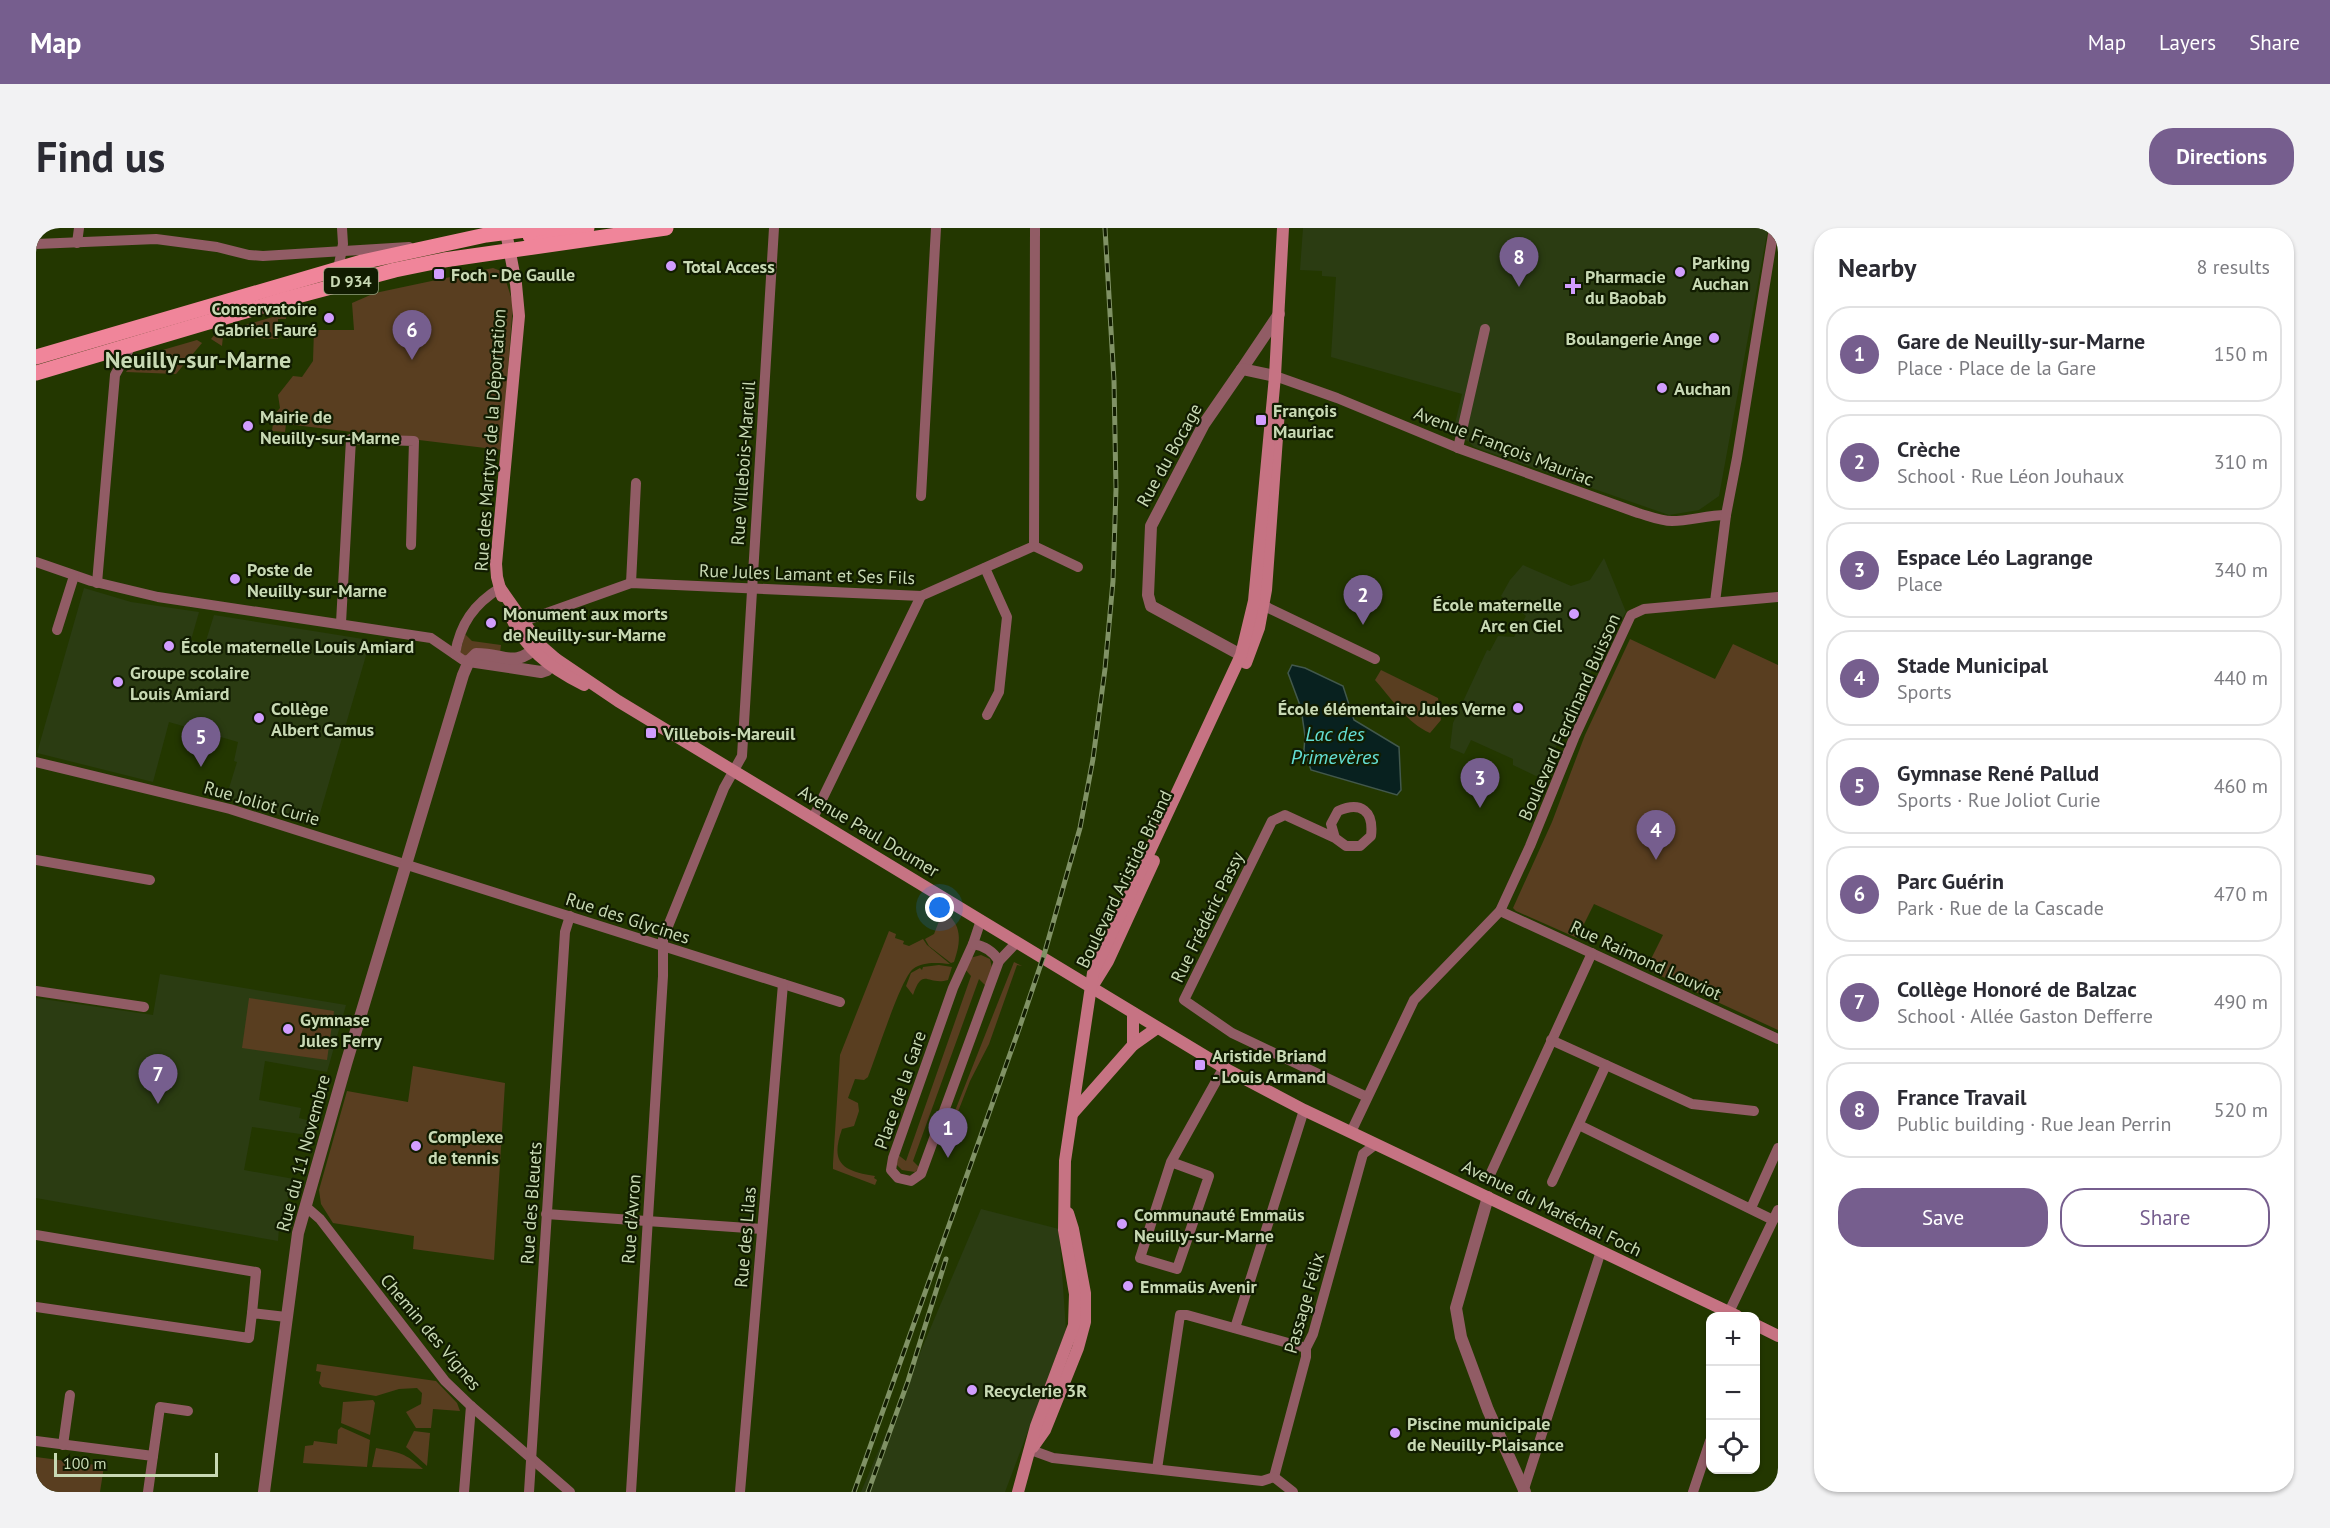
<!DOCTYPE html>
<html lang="en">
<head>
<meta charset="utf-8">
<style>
	:root { --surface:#fff; --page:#f2f2f3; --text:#2b2b33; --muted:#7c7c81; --line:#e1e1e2; --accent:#765e8e }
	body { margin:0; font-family:"PT Sans",sans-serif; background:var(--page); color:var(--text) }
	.controls { position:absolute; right:18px; bottom:18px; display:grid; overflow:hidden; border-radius:12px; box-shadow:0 2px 4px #0004 }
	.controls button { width:54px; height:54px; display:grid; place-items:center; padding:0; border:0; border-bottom:2px solid var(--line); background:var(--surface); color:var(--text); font:30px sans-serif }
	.scale { position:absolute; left:18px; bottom:15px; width:164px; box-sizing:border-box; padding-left:6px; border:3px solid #c8d9b4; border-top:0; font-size:16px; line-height:21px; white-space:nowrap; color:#c8d9b4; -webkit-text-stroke:4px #111c01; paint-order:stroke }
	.you { position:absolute; left:904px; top:680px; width:21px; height:21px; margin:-15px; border:4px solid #fff; border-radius:50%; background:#1a73e8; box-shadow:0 0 0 9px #1a73e833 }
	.badge { display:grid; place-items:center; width:39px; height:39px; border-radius:50%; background:var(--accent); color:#fff; font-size:20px; font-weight:700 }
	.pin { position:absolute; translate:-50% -50px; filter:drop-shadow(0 2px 3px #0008) }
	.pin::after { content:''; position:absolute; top:32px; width:21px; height:18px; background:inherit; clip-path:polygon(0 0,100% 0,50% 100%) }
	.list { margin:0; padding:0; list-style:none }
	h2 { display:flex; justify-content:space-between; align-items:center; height:78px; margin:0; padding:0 24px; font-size:26px }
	h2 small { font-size:20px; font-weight:400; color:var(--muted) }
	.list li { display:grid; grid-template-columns:39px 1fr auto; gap:18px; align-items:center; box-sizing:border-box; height:96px; margin:0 12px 12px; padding:0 12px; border:2px solid var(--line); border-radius:24px }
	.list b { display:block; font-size:22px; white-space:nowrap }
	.list p { margin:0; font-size:20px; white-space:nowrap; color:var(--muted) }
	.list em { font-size:20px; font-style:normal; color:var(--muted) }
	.actions { display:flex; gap:12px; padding:18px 24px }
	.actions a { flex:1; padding:14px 0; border:2px solid var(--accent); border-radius:24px; text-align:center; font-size:21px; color:var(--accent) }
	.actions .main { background:var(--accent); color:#fff }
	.icon { flex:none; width:33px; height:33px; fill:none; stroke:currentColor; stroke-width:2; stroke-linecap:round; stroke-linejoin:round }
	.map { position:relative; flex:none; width:1742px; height:1264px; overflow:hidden; border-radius:24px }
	header { display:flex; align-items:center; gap:36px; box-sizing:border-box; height:84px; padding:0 30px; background:var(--accent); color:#fff }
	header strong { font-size:28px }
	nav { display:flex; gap:33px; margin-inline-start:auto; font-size:21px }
	.intro { display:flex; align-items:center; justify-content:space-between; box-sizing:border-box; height:144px; padding:0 36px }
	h1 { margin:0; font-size:42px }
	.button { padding:15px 27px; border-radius:24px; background:var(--accent); color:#fff; font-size:21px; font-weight:700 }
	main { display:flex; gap:36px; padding:0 36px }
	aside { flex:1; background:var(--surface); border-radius:24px; box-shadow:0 2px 4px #0004 }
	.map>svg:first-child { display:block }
	.built { fill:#2b3c12 }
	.green { fill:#593e20 }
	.water { fill:#08211f; stroke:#42584c; stroke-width:1.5 }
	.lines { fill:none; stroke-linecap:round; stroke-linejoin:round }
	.minor { stroke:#915c65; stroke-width:10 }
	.tertiary { stroke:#915c65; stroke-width:12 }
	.secondary { stroke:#c67383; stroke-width:12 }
	.primary { stroke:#f0859a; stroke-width:15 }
	.rail-casing { stroke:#809265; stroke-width:5 }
	.rail { stroke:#111c01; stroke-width:3; stroke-dasharray:9; stroke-linecap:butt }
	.poi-dot { fill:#d19dfe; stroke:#111c01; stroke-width:2 }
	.labels { text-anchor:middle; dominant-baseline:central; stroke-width:4.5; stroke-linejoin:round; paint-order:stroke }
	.shield { fill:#111c01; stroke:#91a07e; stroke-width:1.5 }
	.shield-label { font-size:16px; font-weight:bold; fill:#c8d9b4 }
	.poi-label { font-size:18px; font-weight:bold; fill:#c8d9b4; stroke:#111c01; text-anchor:start }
	.street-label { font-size:18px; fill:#c8d9b4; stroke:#111c01 }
	.water-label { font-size:20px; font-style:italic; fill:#64dfd5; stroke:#111c01 }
	.district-label { font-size:24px; font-weight:bold; fill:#c8d9b4; stroke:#111c01 }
</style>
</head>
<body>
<header>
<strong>Map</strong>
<nav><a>Map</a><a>Layers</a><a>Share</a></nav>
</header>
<div class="intro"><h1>Find us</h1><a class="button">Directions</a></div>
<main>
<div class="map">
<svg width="1742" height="1264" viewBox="0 0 1742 1264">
	<rect width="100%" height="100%" fill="#233700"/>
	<g class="built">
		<path d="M 1267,0 L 1732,0 L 1683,268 L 1663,282 L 1633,287 L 1438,219 L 1432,213 L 1416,208 L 1426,166 L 1295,129 L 1300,49 L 1286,48 L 1286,43 L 1264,42 Z"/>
		<path d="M 1568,330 L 1590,384 L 1557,440 L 1507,547 L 1500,548 L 1477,537 L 1477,531 L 1435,512 L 1428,526 L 1414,520 L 1417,495 L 1451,422 L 1454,423 L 1462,408 L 1478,409 L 1490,388 L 1465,368 L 1474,352 L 1487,337 L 1535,358 L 1554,352 Z"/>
		<path d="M 48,360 L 95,374 L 163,384 L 155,412 L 169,416 L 178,387 L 327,411 L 324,422 L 331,424 L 280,599 L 190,570 L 201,534 L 198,533 L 202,514 L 133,494 L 117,554 L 1,525 Z"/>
		<path d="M 124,746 L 310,777 L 291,844 L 229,833 L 223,872 L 265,880 L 263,890 L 275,893 L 271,907 L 216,899 L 208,942 L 258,951 L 243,1000 L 242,1013 L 0,970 L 0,770 L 117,787 Z"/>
		<path d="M 945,981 L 1023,1001 L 1030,1102 L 969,1264 L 825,1264 Z"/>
	</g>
	<g class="green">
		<path d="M 457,40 L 465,43 L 469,50 L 477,75 L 466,222 L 250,196 L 249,204 L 236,203 L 238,187 L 244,180 L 242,167 L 257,148 L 266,149 L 277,133 L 278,102 L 318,102 L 316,75 L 339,65 Z"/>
		<path d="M 250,85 L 250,91 L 242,91 L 242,111 L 187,108 L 186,118 L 175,111 L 179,106 Z"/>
		<path d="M 161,112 L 166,115 L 140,146 L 90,144 L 99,130 Z"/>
		<path d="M 429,406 L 436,413 L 465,417 L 464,425 L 429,428 L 424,425 Z"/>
		<path d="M 1594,411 L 1679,451 L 1697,416 L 1742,437 L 1742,802 L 1610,741 L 1627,707 L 1558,676 L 1541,710 L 1480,683 L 1477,680 L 1516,594 L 1549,507 Z"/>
		<path d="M 1345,442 L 1402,470 L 1405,492 L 1394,505 C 1371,495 1355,470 1339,452 Z"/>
		<path d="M 907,683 C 927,696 925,714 918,734 L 915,735 L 893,718 L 889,711 L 898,706 Z"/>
		<path d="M 853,703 L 860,706 L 859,710 L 868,713 L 867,716 L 873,718 L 887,711 L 891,717 L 914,736 C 902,735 888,733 877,741 C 865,750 840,829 832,849 L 828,852 L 819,851 L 812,870 L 822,875 L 823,883 L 818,898 L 806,901 C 794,935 806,943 839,948 L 838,950 L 841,952 L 839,957 L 797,941 L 797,935 L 804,827 Z"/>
		<path d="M 945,727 L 954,731 L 956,740 L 950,758 L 943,751 L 877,933 L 884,940 L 879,944 L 866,942 L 860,936 L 861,926 L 870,933 L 935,748 L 928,740 L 934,730 Z"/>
		<path d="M 978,734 L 986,738 L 981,737 L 953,816 L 934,853 L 916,899 L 913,898 Z"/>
		<path d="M 903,737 L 916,739 L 912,752 C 891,758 887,738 877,767 L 870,758 L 875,745 L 884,740 L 886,742 L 887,739 Z"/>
		<path d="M 213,770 L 298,783 L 291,832 L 206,820 Z"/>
		<path d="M 377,838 L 469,855 L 458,1032 L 377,1021 L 378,1008 L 297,995 L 285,976 L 283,962 L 311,863 L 372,874 Z"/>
		<path d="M 281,1136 L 400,1153 L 421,1175 L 424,1183 L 397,1181 L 395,1200 L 380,1200 L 370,1184 L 385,1176 L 386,1165 L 381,1160 L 363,1161 L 340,1168 L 286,1159 L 283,1155 L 285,1144 L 280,1143 Z"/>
		<path d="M 337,1172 L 339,1175 L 334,1207 L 305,1195 L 307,1174 Z"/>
		<path d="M 305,1199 L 334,1212 L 331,1239 L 267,1235 L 269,1218 L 277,1217 L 278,1213 L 301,1216 L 302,1202 Z"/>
		<path d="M 378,1203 L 394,1205 L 391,1238 L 370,1219 Z"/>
		<path d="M 340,1220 C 362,1224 370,1225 387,1241 L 336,1239 Z"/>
		<path d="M 0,1229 L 68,1238 L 64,1264 L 0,1264 Z"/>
	</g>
	<path class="water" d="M 1256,437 L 1269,440 L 1307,458 L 1318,492 L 1363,519 L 1365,562 L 1361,567 L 1275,542 L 1268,522 L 1269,508 L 1265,480 L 1252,445 Z"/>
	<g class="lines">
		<g class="minor">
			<path d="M 41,15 L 43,0"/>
			<path d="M 0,16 L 120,11 L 181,19 L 213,27 L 227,28 L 373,19"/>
			<path d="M 302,41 L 307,16 L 306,0"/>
			<path d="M 1239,148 L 1301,170 L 1422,220 L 1602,285 C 1613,288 1624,293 1636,293 C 1654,293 1671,287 1690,287"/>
			<path d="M 1422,220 L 1449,101"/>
			<path d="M 885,268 L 900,0"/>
			<path d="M 998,318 L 1042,339"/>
			<path d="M 0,334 L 55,353 L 122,369 L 395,410 L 427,432 L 433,433"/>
			<path d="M 949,340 L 971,389 L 963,464 L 951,487"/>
			<path d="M 61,355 L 79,147 L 96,116"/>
			<path d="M 595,355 L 600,255"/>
			<path d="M 1220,374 L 1339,431"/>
			<path d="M 1679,374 L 1690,287 L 1701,230 L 1738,0"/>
			<path d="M 305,395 L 315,211 L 378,213 L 375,317"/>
			<path d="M 480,396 L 595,355 L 885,368 L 998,318 L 999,0"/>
			<path d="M 21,402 L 38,348"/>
			<path d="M 419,426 C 424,396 438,376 464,360"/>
			<path d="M 0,534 L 194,581 L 804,774"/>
			<path d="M 777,590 L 885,368"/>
			<path d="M 1299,610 L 1295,596 L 1302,583 C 1325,573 1338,583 1335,608 L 1324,618 L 1310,618 L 1299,610 L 1249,587 L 1236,593 L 1148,772 L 1196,805 L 1331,869"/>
			<path d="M 0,632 L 114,652"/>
			<path d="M 1464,683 L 1742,811"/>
			<path d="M 945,692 L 937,716 L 917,760 L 857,930 L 855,942 L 862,950 L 875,953 L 885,946 L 963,733 L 981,714"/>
			<path d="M 937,716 C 949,718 957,723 963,733"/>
			<path d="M 0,763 L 108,779"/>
			<path d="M 1515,812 L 1656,876 L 1718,883"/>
			<path d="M 1543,897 L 1737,992"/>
			<path d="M 1315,904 L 1378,772 L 1464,683 L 1494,618 L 1538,510 L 1595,387 L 1608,381 L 1742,369"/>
			<path d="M 1135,934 L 1173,948 L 1141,1041 L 1104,1030 L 1135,934 L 1188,839"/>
			<path d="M 1453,949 L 1556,725"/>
			<path d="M 1516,954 L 1570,837"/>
			<path d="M 269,978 L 284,991 L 409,1153 L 435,1178 L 534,1264"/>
			<path d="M 1715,980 L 1742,920"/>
			<path d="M 510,986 L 726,1001"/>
			<path d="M 0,1007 L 220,1044 L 216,1085"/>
			<path d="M 0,1079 L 213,1110 L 216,1085 L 250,1089"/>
			<path d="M 1693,1084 L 1742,982"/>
			<path d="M 1199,1100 L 1268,882"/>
			<path d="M 0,1213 L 117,1228 L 112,1264"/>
			<path d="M 27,1217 L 34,1167"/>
			<path d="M 995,1222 L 1017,1230 L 1226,1253 L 1238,1249"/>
			<path d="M 117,1228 L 124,1179 L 152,1183"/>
			<path d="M 1121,1241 L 1144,1087 L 1151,1087 L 1270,1120"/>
			<path d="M 1238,1249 L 1270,1129 L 1270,1120 L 1277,1106 L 1327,926 L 1340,916"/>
			<path d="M 1238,1249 L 1257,1264"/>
			<path d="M 428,1264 L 435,1178"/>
			<path d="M 493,1264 L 529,704 L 534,688"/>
			<path d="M 595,1264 L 627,748 L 627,711 L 630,703 L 688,560 L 706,528 L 738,0"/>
			<path d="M 704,1264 L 747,756"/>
			<path d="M 1487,1264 L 1565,1023"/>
			<path d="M 1657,1264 L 1674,1213"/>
		</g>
		<g class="tertiary">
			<path d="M 1206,141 L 1243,86"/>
			<path d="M 1205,427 L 1115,378 L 1112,367 L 1115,298 L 1168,196 L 1206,141 L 1239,148"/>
			<path d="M 433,433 L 505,444 L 511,442 L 520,431"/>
			<path d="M 1452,969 L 1420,1080 L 1425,1109 L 1452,1182 L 1489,1264"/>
			<path d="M 228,1264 L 262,1005 L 310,836 L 427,447 L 433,433 L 440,426 C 472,426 476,441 504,417"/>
		</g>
		<g class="secondary">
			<path d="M 464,360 L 504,417 L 520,431 L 582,473 L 1192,842 L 1268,882 L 1701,1088"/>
			<path d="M 466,368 L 461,349 L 460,336 L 483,88 L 480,56 L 470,4"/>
			<path d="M 473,384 C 487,420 514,440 548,457"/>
			<path d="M 1210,435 L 1223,400 L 1230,362 L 1243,182"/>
			<path d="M 1059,754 L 1072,733 L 1118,633"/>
			<path d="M 1097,817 L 1097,785"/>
			<path d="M 1037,885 L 1097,817 L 1121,800"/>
			<path d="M 1720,1097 L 1742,1108"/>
			<path d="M 997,1219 L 1009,1202 L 1042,1120 L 1049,1094 L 1049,1065 L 1037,1001 L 1032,985"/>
			<path d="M 982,1264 L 1000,1198 L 1038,1097 L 1039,1066 L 1028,1002 L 1029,933 L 1057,745 L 1205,427 L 1218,373 L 1239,148 L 1247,0"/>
		</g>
		<g class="primary">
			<path d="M 494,8 L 551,0"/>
			<path d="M 0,129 L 326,34 L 450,7 L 506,0"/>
			<path d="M 0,145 L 250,71 L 359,42 L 408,32 L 630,0"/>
		</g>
		<g class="rail-casing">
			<g id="rail">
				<path d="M 818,1264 L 984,798 L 1008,727 L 1044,600 L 1057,531 L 1069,441 L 1077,353 L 1080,261 L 1078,153 L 1069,0"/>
				<path d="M 832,1264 L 872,1153 L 910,1031"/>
			</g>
		</g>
		<use href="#rail" class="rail"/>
	</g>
	<g class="poi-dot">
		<circle cx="635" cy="38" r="6"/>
		<circle cx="1644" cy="44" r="6"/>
		<rect x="397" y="40" width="12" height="12" rx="3"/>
		<path d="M1534 49h6v6h6v6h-6v6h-6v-6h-6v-6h6z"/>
		<circle cx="293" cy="90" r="6"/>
		<circle cx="1678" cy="110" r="6"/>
		<circle cx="1626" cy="160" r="6"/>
		<rect x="1219" y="186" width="12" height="12" rx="3"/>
		<circle cx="212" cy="198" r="6"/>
		<circle cx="199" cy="351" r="6"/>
		<circle cx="1538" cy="386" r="6"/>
		<circle cx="455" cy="395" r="6"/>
		<circle cx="133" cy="418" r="6"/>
		<circle cx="82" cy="454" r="6"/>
		<circle cx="1482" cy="480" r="6"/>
		<circle cx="223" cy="490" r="6"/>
		<rect x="609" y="499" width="12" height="12" rx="3"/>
		<circle cx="252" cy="801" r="6"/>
		<rect x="1158" y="831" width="12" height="12" rx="3"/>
		<circle cx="380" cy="918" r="6"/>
		<circle cx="1086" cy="996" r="6"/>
		<circle cx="1092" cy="1058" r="6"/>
		<circle cx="936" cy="1162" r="6"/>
		<circle cx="1359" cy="1205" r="6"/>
	</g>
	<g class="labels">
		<rect class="shield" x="288" y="40" width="54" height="26" rx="4.5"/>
		<g class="shield-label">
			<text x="315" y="53">D 934</text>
		</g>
		<g class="poi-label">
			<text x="1656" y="34">Parking<tspan x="1656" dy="21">Auchan</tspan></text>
			<text x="647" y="38">Total Access</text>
			<text x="415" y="46">Foch - De Gaulle</text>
			<text x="1549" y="48">Pharmacie<tspan x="1549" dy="21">du Baobab</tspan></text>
			<text x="281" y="80" text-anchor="end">Conservatoire<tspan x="281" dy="21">Gabriel Fauré</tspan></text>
			<text x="1666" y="110" text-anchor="end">Boulangerie Ange</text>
			<text x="1638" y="160">Auchan</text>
			<text x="1237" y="182">François<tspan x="1237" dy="21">Mauriac</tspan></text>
			<text x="224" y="188">Mairie de<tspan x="224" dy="21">Neuilly-sur-Marne</tspan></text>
			<text x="211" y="341">Poste de<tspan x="211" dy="21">Neuilly-sur-Marne</tspan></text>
			<text x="1526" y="376" text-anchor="end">École maternelle<tspan x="1526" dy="21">Arc en Ciel</tspan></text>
			<text x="467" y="385">Monument aux morts<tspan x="467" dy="21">de Neuilly-sur-Marne</tspan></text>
			<text x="145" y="418">École maternelle Louis Amiard</text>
			<text x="94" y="444">Groupe scolaire<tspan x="94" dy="21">Louis Amiard</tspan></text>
			<text x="235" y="480">Collège<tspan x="235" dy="21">Albert Camus</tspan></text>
			<text x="1470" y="480" text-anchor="end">École élémentaire Jules Verne</text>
			<text x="627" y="505">Villebois-Mareuil</text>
			<text x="264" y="791">Gymnase<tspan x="264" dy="21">Jules Ferry</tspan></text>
			<text x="1176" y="827">Aristide Briand<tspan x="1176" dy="21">- Louis Armand</tspan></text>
			<text x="392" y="908">Complexe<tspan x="392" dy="21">de tennis</tspan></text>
			<text x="1098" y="986">Communauté Emmaüs<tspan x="1098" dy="21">Neuilly-sur-Marne</tspan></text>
			<text x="1104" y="1058">Emmaüs Avenir</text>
			<text x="948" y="1162">Recyclerie 3R</text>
			<text x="1371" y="1195">Piscine municipale<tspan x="1371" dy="21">de Neuilly-Plaisance</tspan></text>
		</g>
		<g class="street-label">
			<text transform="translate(454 212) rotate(-86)">Rue des Martyrs de la Déportation</text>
			<text transform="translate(1468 218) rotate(21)">Avenue François Mauriac</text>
			<text transform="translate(1133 227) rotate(-61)">Rue du Bocage</text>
			<text transform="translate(707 235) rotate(-86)">Rue Villebois-Mareuil</text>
			<text transform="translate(771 346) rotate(2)">Rue Jules Lamant et Ses Fils</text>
			<text transform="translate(1533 489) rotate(-66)">Boulevard Ferdinand Buisson</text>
			<text transform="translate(226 575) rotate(16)">Rue Joliot Curie</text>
			<text transform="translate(833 603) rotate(31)">Avenue Paul Doumer</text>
			<text transform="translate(1088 651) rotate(-64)">Boulevard Aristide Briand</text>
			<text transform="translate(1171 689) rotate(-64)">Rue Frédéric Passy</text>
			<text transform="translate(592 690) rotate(18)">Rue des Glycines</text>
			<text transform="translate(1610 732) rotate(25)">Rue Raimond Louviot</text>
			<text transform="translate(864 862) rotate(-71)">Place de la Gare</text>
			<text transform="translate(267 925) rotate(-75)">Rue du 11 Novembre</text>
			<text transform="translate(495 975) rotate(-86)">Rue des Bleuets</text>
			<text transform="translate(1516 980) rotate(26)">Avenue du Maréchal Foch</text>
			<text transform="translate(595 991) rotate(-86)">Rue d'Avron</text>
			<text transform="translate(709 1009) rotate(-85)">Rue des Lilas</text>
			<text transform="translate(1268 1075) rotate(-74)">Passage Félix</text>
			<text transform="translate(395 1104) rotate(50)">Chemin des Vignes</text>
		</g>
		<g class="water-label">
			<text x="1299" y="506">Lac des<tspan x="1299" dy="23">Primevères</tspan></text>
		</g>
		<g class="district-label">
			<text x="162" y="131">Neuilly-sur-Marne</text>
		</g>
	</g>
</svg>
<div class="controls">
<button>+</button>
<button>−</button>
<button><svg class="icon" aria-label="locate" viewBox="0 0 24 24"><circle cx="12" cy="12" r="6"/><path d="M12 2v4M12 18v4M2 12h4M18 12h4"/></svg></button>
</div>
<div class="scale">100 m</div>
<div class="you"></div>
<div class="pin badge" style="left:912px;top:930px">1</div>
<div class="pin badge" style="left:1327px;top:397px">2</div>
<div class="pin badge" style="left:1444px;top:580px">3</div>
<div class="pin badge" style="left:1620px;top:632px">4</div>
<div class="pin badge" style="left:165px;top:539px">5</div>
<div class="pin badge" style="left:376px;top:132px">6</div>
<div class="pin badge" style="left:122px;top:876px">7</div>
<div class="pin badge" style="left:1483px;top:59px">8</div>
</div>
<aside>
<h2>Nearby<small>8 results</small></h2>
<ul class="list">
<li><span class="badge">1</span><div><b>Gare de Neuilly-sur-Marne</b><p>Place · Place de la Gare</p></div><em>150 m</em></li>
<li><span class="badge">2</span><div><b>Crèche</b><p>School · Rue Léon Jouhaux</p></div><em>310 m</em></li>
<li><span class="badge">3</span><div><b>Espace Léo Lagrange</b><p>Place</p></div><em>340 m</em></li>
<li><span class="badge">4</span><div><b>Stade Municipal</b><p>Sports</p></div><em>440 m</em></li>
<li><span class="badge">5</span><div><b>Gymnase René Pallud</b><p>Sports · Rue Joliot Curie</p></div><em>460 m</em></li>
<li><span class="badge">6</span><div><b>Parc Guérin</b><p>Park · Rue de la Cascade</p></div><em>470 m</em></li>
<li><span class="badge">7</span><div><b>Collège Honoré de Balzac</b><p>School · Allée Gaston Defferre</p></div><em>490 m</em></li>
<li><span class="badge">8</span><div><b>France Travail</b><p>Public building · Rue Jean Perrin</p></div><em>520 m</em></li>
</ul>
<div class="actions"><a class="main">Save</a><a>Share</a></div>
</aside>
</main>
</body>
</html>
